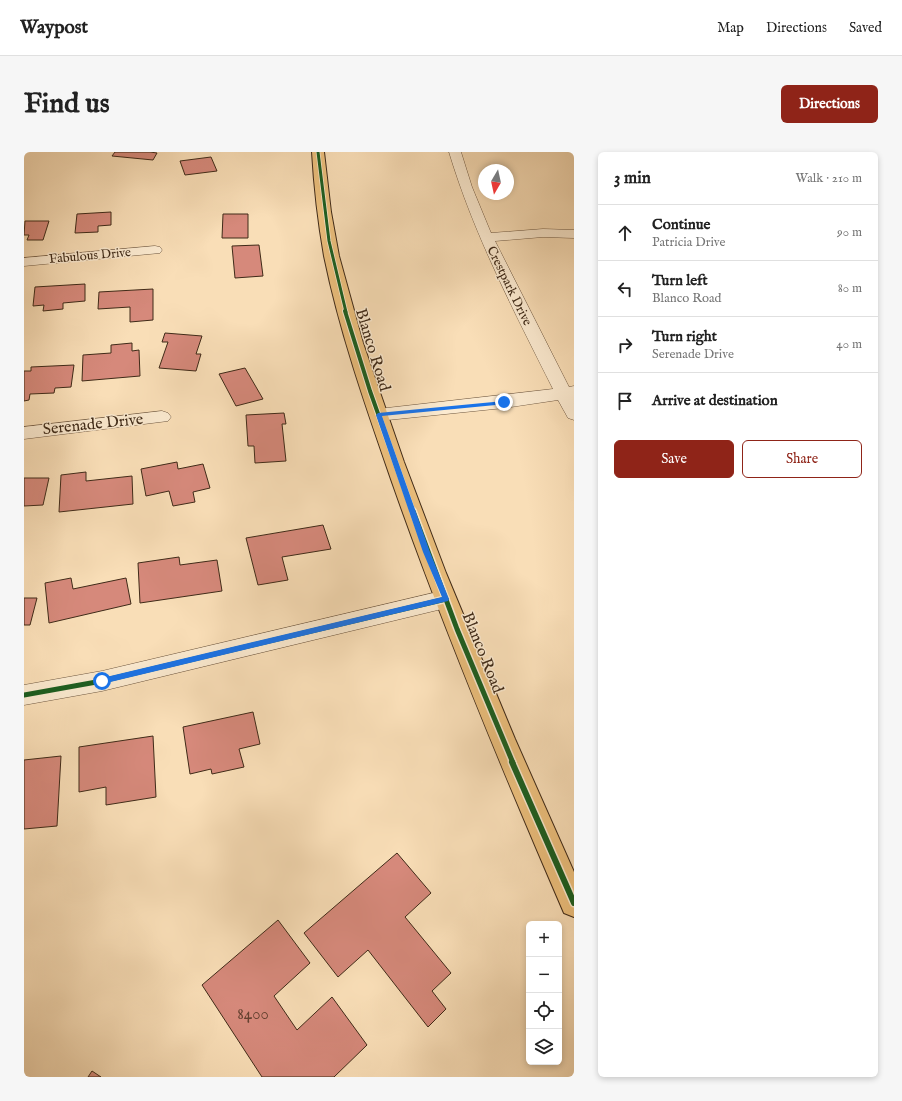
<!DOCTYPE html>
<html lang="en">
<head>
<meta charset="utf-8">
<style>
	:root { --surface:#fff; --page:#f6f6f6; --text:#222; --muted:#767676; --line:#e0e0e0; --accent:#8f2418 }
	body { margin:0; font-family:"IM FELL English",serif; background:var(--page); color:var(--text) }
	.controls { position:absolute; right:12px; bottom:12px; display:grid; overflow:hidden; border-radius:6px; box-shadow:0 2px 6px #0003 }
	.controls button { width:36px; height:36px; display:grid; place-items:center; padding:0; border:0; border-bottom:1px solid var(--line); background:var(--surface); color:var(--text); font:20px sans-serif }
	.compass { position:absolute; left:454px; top:12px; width:36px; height:36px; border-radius:50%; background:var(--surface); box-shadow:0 2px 6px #0003; rotate:189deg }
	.stop { position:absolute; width:12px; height:12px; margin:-9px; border:3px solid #1a73e8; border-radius:50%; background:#fff }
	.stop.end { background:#1a73e8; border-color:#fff; box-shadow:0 1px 4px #0008 }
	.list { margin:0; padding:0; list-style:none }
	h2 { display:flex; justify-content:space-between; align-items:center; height:52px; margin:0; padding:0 16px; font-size:17px }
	h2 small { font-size:13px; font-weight:400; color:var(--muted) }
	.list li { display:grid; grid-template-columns:26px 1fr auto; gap:12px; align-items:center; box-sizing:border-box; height:56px; padding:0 16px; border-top:1px solid var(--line) }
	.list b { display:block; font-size:15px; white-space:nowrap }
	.list p { margin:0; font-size:13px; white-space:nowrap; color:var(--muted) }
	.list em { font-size:13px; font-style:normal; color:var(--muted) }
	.actions { display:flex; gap:8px; padding:12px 16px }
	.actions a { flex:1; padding:9px 0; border:1px solid var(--accent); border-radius:6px; text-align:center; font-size:14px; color:var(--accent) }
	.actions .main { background:var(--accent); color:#fff }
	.icon { flex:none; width:22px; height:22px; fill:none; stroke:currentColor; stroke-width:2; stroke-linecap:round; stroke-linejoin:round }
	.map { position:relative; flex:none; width:550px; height:925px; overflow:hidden; border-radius:6px }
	header { display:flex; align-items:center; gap:24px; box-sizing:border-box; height:56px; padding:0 20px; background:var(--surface); border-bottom:1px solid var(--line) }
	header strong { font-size:19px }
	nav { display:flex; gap:22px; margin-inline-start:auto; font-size:14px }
	.intro { display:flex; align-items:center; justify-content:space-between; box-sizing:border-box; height:96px; padding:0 24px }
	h1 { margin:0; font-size:28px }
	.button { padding:10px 18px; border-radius:6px; background:var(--accent); color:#fff; font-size:14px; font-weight:700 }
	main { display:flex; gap:24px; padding:0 24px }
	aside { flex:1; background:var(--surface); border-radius:6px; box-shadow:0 2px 6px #0003 }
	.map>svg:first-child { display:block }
	.building { fill:#d6897b; stroke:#3f2a18 }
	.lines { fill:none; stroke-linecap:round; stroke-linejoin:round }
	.street-casing { stroke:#6e5740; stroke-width:1 }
	.primary-casing { stroke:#3f2a18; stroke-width:2 }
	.street { fill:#fbead0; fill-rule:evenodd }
	.primary { fill:#ecbf7c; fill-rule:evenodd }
	.cycleway-far3-casing { stroke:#fbead0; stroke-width:4.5 }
	.cycleway-far2-casing { stroke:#fbead0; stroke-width:6 }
	.cycleway-far1-casing { stroke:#fbead0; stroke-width:8 }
	.cycleway-casing { stroke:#fbead0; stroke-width:9 }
	.cycleway-far3 { stroke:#1b5e20; stroke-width:3 }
	.cycleway-far2 { stroke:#1b5e20; stroke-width:4 }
	.cycleway-far1 { stroke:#1b5e20; stroke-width:5 }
	.cycleway { stroke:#1b5e20; stroke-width:6 }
	.route { fill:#1a73e8 }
	.labels { text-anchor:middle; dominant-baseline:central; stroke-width:3; stroke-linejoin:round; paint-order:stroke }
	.far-street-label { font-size:13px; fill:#3f2a18; stroke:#fbead0 }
	.street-label { font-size:16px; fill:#3f2a18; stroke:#fbead0 }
	.near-number-label { font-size:17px; fill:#654231 }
</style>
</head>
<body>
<header>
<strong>Waypost</strong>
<nav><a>Map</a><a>Directions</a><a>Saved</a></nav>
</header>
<div class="intro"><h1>Find us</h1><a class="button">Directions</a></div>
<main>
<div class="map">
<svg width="550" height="925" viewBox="0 0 550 925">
	<rect width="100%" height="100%" fill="#f9deb7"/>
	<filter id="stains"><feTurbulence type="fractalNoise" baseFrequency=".005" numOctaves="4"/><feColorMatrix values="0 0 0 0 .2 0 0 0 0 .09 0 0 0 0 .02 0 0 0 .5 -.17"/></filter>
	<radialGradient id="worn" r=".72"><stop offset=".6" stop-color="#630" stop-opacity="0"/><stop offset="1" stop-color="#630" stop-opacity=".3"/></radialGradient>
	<g class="building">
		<path d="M 91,0 L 126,0 L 133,1 L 129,8 L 88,4 Z"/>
		<path d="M 187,5 L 193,19 L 161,23 L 156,9 Z"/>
		<path d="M 87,60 L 87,73 L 74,74 L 74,80 L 51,81 L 53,62 Z"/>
		<path d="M 199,62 L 224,62 L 224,86 L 198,86 Z"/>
		<path d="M 1,69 L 25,69 L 19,88 L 3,88 L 5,83 L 0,83 Z"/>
		<path d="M 235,93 L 239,124 L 211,126 L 208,94 Z"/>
		<path d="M 61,132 L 61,149 L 39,151 L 39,157 L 19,159 L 20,153 L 9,154 L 11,135 Z"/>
		<path d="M 129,137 L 129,168 L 106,170 L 106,155 L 74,157 L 75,140 Z"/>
		<path d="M 141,181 L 178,184 L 172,202 L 177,202 L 172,219 L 135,216 L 144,190 L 138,190 Z"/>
		<path d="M 108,191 L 108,199 L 115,198 L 116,224 L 58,229 L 59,203 L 87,201 L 87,193 Z"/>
		<path d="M 50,213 L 47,235 L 31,236 L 30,241 L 6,242 L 5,248 L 0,249 L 0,219 L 7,219 L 7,215 Z"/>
		<path d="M 221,216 L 239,247 L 212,254 L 195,222 Z"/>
		<path d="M 260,261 L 262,272 L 258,272 L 262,309 L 231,311 L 230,294 L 224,294 L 222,263 Z"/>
		<path d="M 153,310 L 154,317 L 179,312 L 186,336 L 169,340 L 171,350 L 149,354 L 145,339 L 122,344 L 117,317 Z"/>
		<path d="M 62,320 L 62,329 L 108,324 L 109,352 L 35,360 L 37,323 Z"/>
		<path d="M 0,326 L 25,326 L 19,353 L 0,354 Z"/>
		<path d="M 299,373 L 307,397 L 258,405 L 264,428 L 234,433 L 222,386 Z"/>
		<path d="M 155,405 L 156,413 L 193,408 L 198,439 L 116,451 L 114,411 Z"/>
		<path d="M 47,426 L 49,437 L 102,426 L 107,452 L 25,471 L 21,431 Z"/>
		<path d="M 0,446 L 13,446 L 6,473 L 0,473 Z"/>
		<path d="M 229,560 L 236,592 L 215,597 L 220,615 L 188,622 L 187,617 L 166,622 L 159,575 Z"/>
		<path d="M 129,584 L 132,645 L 82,653 L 82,635 L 55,640 L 55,595 Z"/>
		<path d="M 37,604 L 33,674 L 0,677 L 0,608 Z"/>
		<path d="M 373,701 L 407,741 L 381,765 L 427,821 L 408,839 L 422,857 L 404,875 L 344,798 L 314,825 L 280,781 Z"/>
		<path d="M 254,768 L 286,811 L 250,844 L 273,878 L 308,845 L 343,893 L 310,925 L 238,925 L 178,833 Z"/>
		<path d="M 68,919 L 77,925 L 64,925 Z"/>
	</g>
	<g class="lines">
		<g class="street-casing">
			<g id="street">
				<path d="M 425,0 L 437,0 L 448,35 L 467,81 L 519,77 L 550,78 L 550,86 L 519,85 L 471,89 L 545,235 L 550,234 L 550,268 L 544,266 L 534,248 L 480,256 L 354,269 L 348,267 L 345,263 L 348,259 L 354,257 L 529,237 C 490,159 450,83 425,0 Z"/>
				<path d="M 131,94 L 136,95 L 138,98 L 136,101 L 0,114 L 0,106 Z"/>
				<path d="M 138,259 L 144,261 L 147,265 L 144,269 L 0,287 L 0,275 Z"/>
				<path d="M 422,438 L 429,441 L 432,447 L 429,453 L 422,456 L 78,539 L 0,553 L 0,533 L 78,519 Z"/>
			</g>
		</g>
		<g class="primary-casing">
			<path id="primary" d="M 288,0 L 300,0 L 307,60 L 315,104 L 339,191 L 380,310 L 422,421 L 491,587 L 550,720 L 550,765 L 540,761 C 479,620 420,478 369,333 C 343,258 316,182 300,104 C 294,70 290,35 288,0 Z"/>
		</g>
		<use href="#street" class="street"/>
		<use href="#primary" class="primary"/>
		<g class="cycleway-far3-casing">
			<path id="cycleway-far3" d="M 294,0 L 305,89 L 322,160"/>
		</g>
		<g class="cycleway-far2-casing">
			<path id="cycleway-far2" d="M 321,159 L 346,239 L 389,360"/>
		</g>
		<g class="cycleway-far1-casing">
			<g id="cycleway-far1">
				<path d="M 389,359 L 433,477 L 489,611"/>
				<path d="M 0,543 L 78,529 L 422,447"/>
			</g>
		</g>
		<g class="cycleway-casing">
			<path id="cycleway" d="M 488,610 L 550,751"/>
		</g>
		<use href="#cycleway-far3" class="cycleway-far3"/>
		<use href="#cycleway-far2" class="cycleway-far2"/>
		<use href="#cycleway-far1" class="cycleway-far1"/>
		<use href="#cycleway" class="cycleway"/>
	</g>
	<path class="route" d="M 480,249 L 482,252 L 358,264 L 406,400 L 425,447 L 424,449 L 78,532 L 76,531 L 76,527 L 78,526 L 418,445 L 399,400 L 352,263 L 354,261 Z"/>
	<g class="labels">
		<g class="far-street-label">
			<text transform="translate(66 104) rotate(-5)">Fabulous Drive</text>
			<text transform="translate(485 134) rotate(64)">Crestpark Drive</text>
		</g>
		<g class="street-label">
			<text transform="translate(348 198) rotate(73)">Blanco Road</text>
			<text transform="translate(69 273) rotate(-6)">Serenade Drive</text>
			<text transform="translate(458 501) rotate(68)">Blanco Road</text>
		</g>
		<g class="near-number-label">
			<text x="229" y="862">8400</text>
		</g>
	</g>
	<rect width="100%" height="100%" filter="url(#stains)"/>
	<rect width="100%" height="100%" fill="url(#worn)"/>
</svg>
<div class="controls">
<button>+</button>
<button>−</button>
<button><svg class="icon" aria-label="locate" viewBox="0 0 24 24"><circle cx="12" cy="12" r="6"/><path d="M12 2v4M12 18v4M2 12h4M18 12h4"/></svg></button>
<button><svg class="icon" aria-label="layers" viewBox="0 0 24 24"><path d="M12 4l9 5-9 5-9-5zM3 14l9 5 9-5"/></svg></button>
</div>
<svg class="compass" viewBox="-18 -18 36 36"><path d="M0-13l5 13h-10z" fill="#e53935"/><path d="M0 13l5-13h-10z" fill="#767676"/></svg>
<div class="stop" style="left:78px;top:529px"></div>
<div class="stop end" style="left:480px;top:250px"></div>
</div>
<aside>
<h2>3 min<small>Walk · 210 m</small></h2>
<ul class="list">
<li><svg class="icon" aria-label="ahead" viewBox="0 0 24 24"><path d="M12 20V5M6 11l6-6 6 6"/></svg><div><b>Continue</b><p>Patricia Drive</p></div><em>90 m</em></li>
<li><svg class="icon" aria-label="left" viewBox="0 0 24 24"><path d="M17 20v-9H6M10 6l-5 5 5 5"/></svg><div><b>Turn left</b><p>Blanco Road</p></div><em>80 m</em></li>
<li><svg class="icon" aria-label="right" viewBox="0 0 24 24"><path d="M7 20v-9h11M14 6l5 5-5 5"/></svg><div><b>Turn right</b><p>Serenade Drive</p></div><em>40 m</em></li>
<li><svg class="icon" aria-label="arrive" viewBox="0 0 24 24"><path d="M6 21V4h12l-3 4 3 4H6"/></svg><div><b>Arrive at destination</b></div></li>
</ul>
<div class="actions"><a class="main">Save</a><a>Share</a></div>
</aside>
</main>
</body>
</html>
